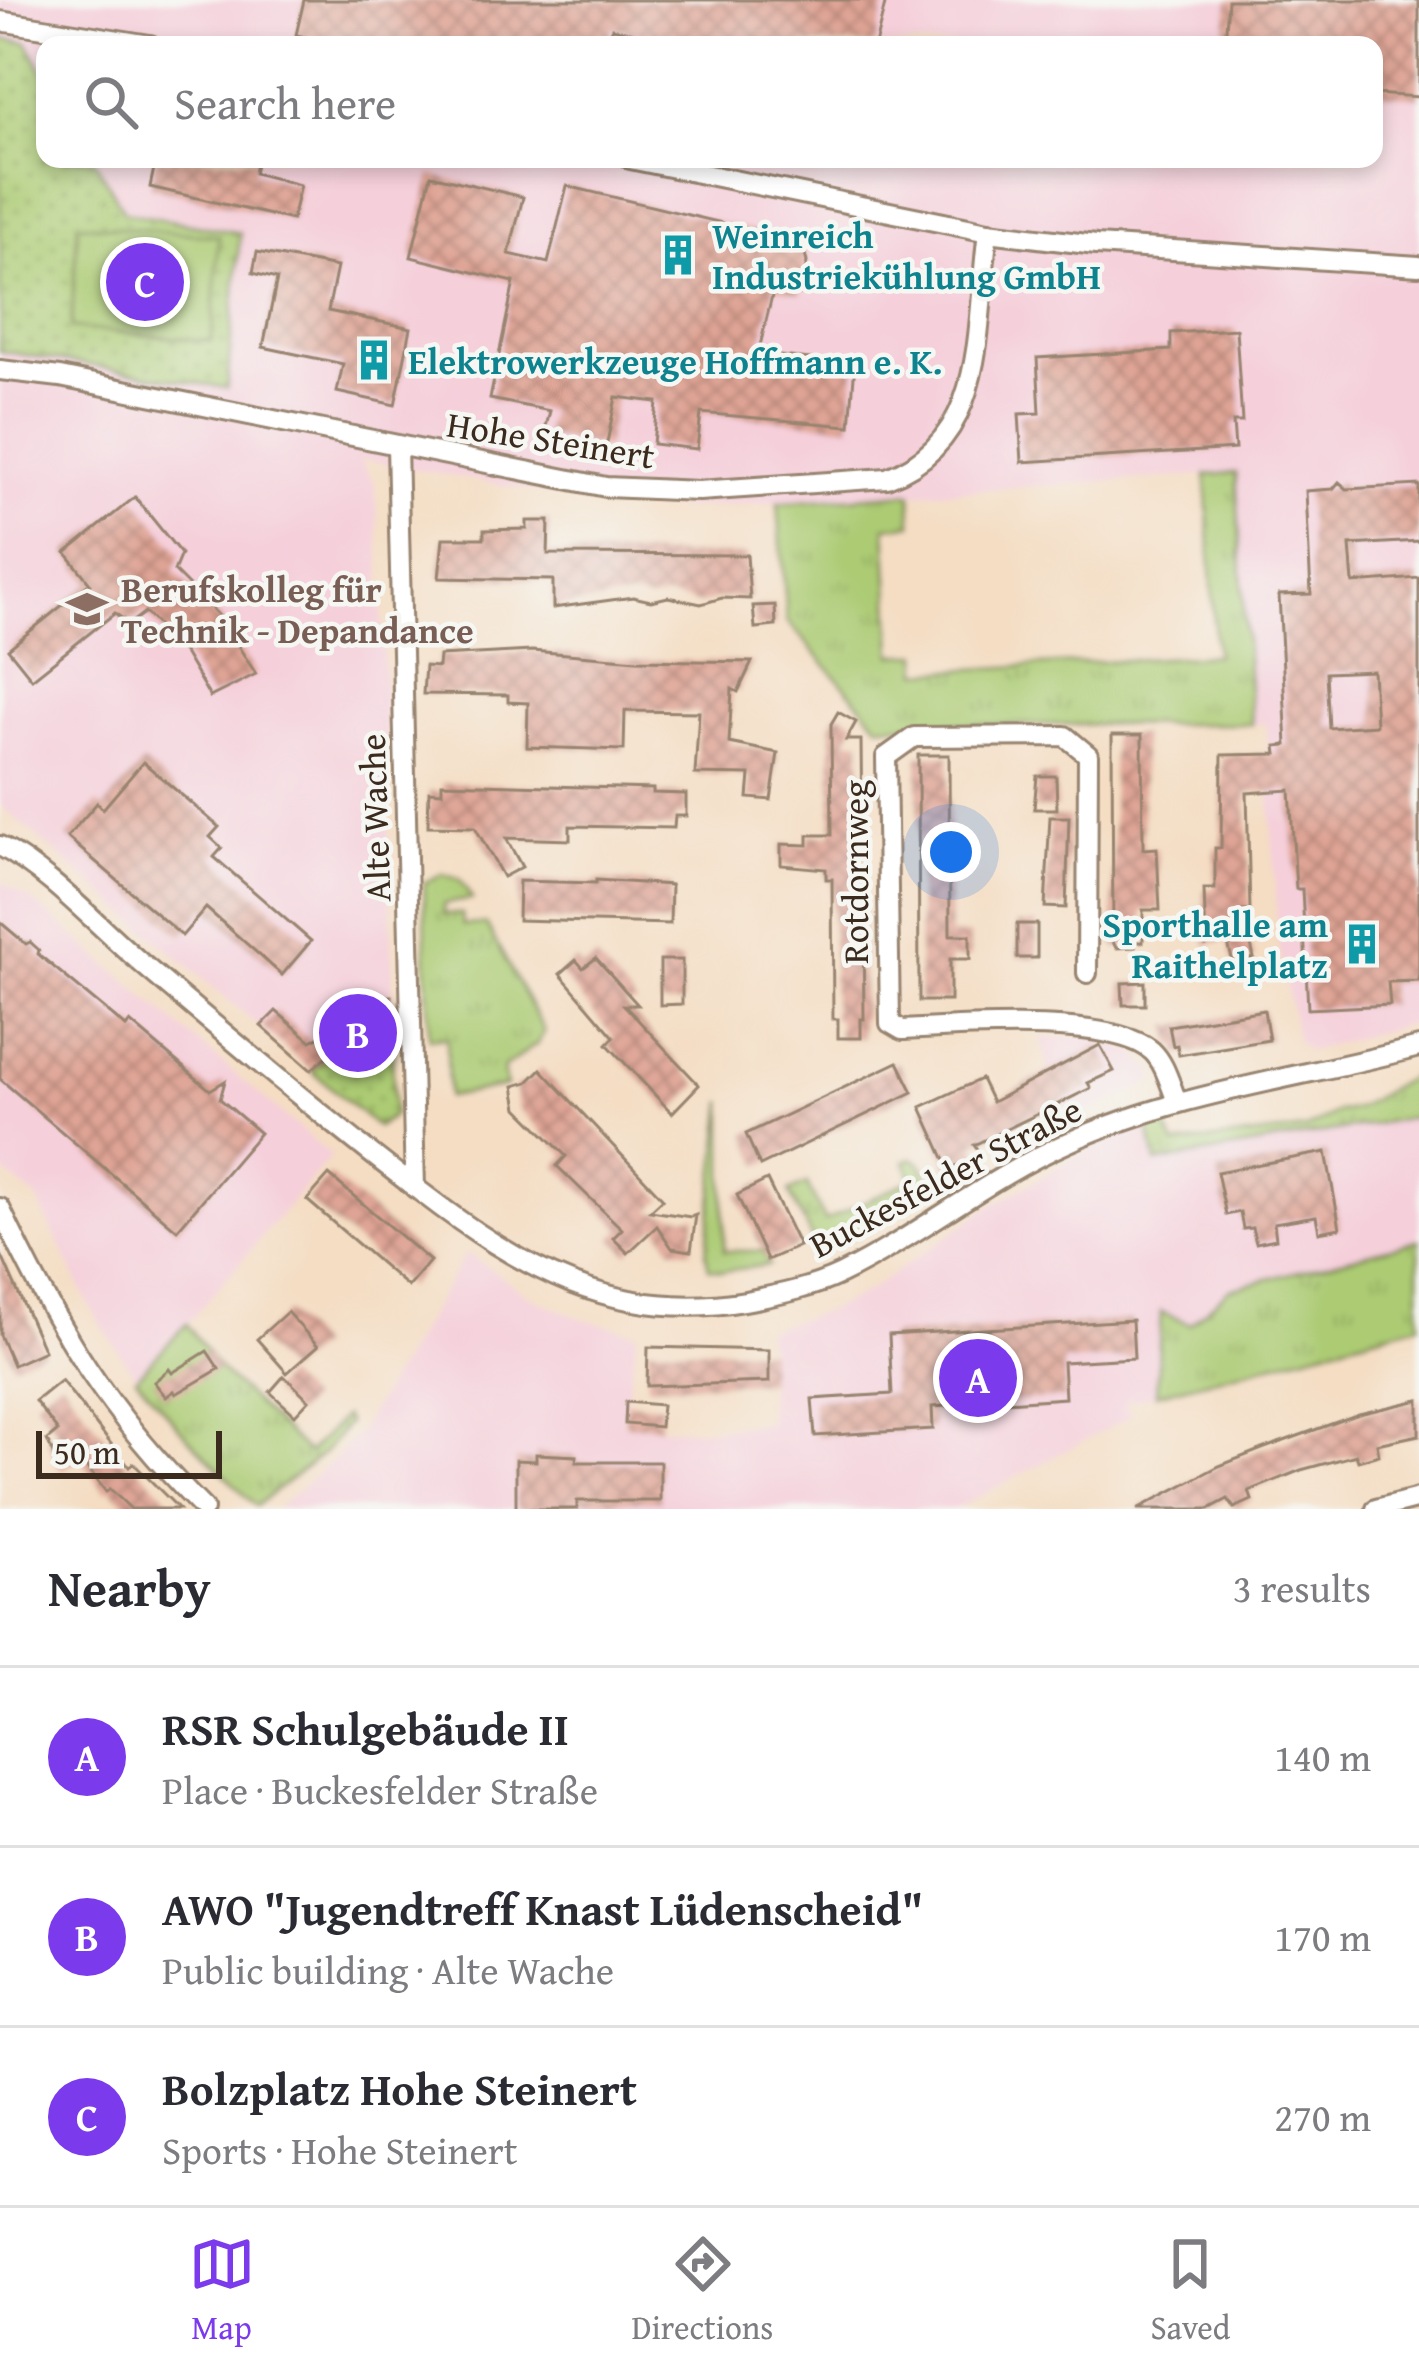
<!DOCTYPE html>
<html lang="en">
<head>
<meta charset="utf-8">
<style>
	:root { --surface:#fff; --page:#f2f2f3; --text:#2b2b33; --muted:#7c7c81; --line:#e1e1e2; --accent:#7c3aed }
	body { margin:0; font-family:"Gentium Book Plus",serif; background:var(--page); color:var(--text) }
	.scale { position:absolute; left:36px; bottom:30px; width:186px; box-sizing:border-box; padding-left:12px; border:6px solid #3b2a1e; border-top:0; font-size:33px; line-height:42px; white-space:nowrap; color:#3b2a1e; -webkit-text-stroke:9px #f6f6f2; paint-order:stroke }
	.you { position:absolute; left:951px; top:852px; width:42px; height:42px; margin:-30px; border:9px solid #fff; border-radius:50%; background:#1a73e8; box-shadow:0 0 0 18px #1a73e833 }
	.badge { display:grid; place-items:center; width:78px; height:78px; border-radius:50%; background:var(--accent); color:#fff; font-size:39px; font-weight:700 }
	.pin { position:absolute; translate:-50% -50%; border:6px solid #fff; box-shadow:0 3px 12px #0006 }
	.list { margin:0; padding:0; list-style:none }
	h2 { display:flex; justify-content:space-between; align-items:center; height:156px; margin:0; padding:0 48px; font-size:51px }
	h2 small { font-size:39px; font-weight:400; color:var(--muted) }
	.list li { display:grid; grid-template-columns:78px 1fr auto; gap:36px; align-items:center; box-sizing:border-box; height:180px; padding:0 48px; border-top:3px solid var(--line) }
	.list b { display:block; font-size:45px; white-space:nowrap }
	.list p { margin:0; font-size:39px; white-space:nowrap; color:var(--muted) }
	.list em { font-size:39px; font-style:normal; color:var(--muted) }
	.icon { flex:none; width:66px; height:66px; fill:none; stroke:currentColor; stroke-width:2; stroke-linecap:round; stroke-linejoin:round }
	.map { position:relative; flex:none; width:1419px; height:1509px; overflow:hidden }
	.search { position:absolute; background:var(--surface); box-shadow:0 6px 18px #0003; left:36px; right:36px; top:36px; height:132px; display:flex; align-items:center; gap:30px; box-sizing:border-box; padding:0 42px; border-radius:24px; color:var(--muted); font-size:45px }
	.sheet { height:696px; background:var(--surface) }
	nav { display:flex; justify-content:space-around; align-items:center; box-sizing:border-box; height:168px; border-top:3px solid var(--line); background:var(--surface); font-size:33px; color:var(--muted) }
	nav a { display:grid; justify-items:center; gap:6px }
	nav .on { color:var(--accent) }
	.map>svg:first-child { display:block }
	.built { fill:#f5cfda; fill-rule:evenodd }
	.grass { fill:url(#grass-tufts); stroke:#747a48; stroke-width:3 }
	.park { fill:url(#park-dots); stroke:#747a48; stroke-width:3 }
	.pitch { fill:#accb73; stroke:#747a48; stroke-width:3 }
	.building { fill:url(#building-cross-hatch); fill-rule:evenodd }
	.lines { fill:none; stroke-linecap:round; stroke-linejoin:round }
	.street-casing { stroke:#988470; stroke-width:24 }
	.street { stroke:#fff; stroke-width:18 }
	.labels { text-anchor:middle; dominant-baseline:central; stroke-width:9; stroke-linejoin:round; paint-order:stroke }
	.culture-label { font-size:36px; font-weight:bold; fill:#0d838f; stroke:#f6f6f2; text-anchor:start }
	.street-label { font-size:36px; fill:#3b2a1e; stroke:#f6f6f2 }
	.education-label { font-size:36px; font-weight:bold; fill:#785e54; stroke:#f6f6f2; text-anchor:start }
</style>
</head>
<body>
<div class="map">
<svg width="1419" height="1509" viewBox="0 0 1419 1509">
	<defs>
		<pattern id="grass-tufts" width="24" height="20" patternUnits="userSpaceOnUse" patternTransform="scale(3)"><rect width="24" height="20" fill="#accb73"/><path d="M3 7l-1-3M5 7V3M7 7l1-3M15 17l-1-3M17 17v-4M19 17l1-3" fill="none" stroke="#95ae63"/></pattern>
		<pattern id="park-dots" width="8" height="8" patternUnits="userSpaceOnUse" patternTransform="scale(3)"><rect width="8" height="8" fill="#accb73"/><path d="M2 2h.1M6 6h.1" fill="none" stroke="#95ae63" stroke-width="1.8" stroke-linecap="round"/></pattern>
		<pattern id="building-cross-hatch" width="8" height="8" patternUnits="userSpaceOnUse" patternTransform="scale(3)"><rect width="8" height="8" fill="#dfa495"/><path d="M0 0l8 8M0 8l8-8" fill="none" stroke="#b68679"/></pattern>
	</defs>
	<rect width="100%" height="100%" fill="#f6f6f2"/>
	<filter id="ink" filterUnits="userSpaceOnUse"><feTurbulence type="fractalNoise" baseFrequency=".00833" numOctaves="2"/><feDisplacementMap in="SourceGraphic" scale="24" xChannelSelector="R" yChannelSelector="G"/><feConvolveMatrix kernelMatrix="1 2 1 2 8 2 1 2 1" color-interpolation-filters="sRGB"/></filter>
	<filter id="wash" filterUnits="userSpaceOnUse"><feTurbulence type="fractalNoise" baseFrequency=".004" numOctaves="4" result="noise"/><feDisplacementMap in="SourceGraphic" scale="48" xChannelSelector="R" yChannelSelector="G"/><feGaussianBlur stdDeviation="2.7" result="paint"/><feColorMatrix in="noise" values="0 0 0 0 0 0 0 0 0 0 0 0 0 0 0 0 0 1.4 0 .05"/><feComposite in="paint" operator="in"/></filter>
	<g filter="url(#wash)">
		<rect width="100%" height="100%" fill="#f4ddc3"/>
		<g class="built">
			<path d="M 0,0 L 1419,0 L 1419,1021 L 1309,1051 L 1297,1042 L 1278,940 L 1266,724 L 1251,724 L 1236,473 L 689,508 L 606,504 L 359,459 L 375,484 L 381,569 L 392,946 L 394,1115 L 377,1127 L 0,805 ZM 45,45 L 1374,45 L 1374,159 L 45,159 Z"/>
			<path d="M 0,881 L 33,901 L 331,1156 L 187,1324 L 136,1377 L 90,1307 L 36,1197 L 0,1169 Z"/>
			<path d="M 1095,1036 L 1133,1051 L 1154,1074 L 1154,1082 L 1072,1119 L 1049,1074 L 1041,1037 Z"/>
			<path d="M 1419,1116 L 1419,1240 L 1230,1289 L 1190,1324 L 1161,1312 L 1156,1394 L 1125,1402 L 1131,1416 L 955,1509 L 276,1509 L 334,1460 L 359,1432 L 466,1253 L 532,1298 L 580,1318 L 637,1333 L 623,1424 L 700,1430 L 768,1423 L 769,1350 L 765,1330 L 827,1311 L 870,1290 L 988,1208 L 1078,1156 L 1149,1127 L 1157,1163 Z"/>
		</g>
		<g class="grass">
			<path d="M 1236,473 L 1251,724 L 879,725 L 787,621 L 778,503 L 911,493 L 912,524 L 886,527 L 893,655 L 919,654 L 920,672 L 1216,655 L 1206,475 Z"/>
			<path d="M 442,874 L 459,879 L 472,899 L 444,904 L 444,914 L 462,914 L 463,925 L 486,924 L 544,1031 L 538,1043 L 503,1068 L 506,1086 L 448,1097 L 447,1038 L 429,1038 L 424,883 Z"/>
			<path d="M 1419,1072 L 1419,1116 L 1156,1163 L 1149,1127 L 1163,1122 L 1175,1145 L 1307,1129 L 1337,1112 L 1357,1108 Z"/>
			<path d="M 724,1101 L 724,1251 L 763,1251 L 769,1265 L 723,1271 L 709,1268 L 706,1254 Z"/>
			<path d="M 912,1158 L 921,1163 L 933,1187 L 855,1235 L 818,1251 L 789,1192 L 807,1184 L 825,1221 L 912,1179 L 905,1161 Z"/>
			<path d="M 1419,1240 L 1419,1324 L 1156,1394 L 1161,1312 L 1190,1324 L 1229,1289 Z"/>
			<path d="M 187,1324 L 219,1369 L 308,1453 L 344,1416 L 348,1423 L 325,1452 L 256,1506 L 188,1438 L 136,1377 Z"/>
		</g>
		<g class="park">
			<path d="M 0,39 L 27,42 L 45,74 L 45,159 L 94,159 L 124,212 L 240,233 L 227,388 L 0,351 Z"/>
			<path d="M 370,1042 L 370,1048 L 392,1047 L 394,1115 L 377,1127 L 312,1071 L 337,1050 Z"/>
		</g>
		<path class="pitch" d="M 78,224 L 219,236 L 212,341 L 71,328 Z"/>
		<g id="blocks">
			<g class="building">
				<path d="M 304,0 L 886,0 L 875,45 L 686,45 L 612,28 L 608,45 L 342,45 L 296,35 Z"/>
				<path d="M 1228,0 L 1419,0 L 1419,97 L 1374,94 L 1374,45 L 1225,45 Z"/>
				<path d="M 156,159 L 257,159 L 254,173 L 300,185 L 292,220 L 150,187 Z"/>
				<path d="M 431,175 L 523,197 L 509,254 L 548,263 L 567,186 L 794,240 L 803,247 L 807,262 L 800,294 L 774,288 L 758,354 L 855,363 L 850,426 L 701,413 L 697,449 L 653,444 L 657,402 L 616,397 L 606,448 L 544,435 L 550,411 L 490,399 L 514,282 L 411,257 Z"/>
				<path d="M 257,252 L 337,267 L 328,311 L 411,328 L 395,405 L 337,392 L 343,364 L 263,347 L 277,279 L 253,273 Z"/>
				<path d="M 1236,329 L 1242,422 L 1233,422 L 1235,449 L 1022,462 L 1019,414 L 1040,413 L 1037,358 L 1171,350 L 1171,333 Z"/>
				<path d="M 1339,482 L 1347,489 L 1419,485 L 1419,541 L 1350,545 L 1353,583 L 1419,578 L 1419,981 L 1388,982 L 1390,1005 L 1308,1009 L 1302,889 L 1296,889 L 1290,790 L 1247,793 L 1250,911 L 1243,911 L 1254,958 L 1233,963 L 1227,940 L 1206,945 L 1204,889 L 1215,889 L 1215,848 L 1221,848 L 1222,755 L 1277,754 L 1276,746 L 1287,745 L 1279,595 L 1311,594 L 1306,491 L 1333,489 ZM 1373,671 L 1376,725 L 1329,728 L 1326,673 Z"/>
				<path d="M 135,497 L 181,554 L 174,571 L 219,616 L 256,674 L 210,697 L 184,653 L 145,612 L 129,624 L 115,613 L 32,679 L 8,649 L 90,583 L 66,553 Z"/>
				<path d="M 527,521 L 549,521 L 548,554 L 747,555 L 750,599 L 722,598 L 701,604 L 668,597 L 651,601 L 633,597 L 553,608 L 553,580 L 439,578 L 443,538 L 484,538 L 484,530 L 527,529 Z"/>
				<path d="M 775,605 L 776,626 L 755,628 L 753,606 Z"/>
				<path d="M 532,651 L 637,660 L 752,662 L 738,692 L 732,689 L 729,743 L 778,753 L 771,800 L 748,798 L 750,775 L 695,774 L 699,712 L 625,711 L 624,750 L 527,747 L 528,703 L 508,702 L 508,695 L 423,694 L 425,666 L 438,667 L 439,656 Z"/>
				<path d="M 838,712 L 856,722 L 846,740 L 861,740 L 864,1019 L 861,1019 L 861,1038 L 838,1038 L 838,1019 L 833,1019 L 832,879 L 826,879 L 826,869 L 781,865 L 781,844 L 808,845 L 808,835 L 832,835 L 831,724 Z"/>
				<path d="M 1112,735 L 1142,735 L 1143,849 L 1157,848 L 1160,910 L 1143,910 L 1143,942 L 1135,942 L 1135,947 L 1116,948 L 1113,942 Z"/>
				<path d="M 918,755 L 949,755 L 950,935 L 970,935 L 970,959 L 950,959 L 950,1001 L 919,1001 Z"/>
				<path d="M 143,762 L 219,827 L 210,837 L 222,848 L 214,857 L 311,941 L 282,975 L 206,908 L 182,936 L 67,837 L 97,803 L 103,809 Z"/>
				<path d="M 1037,776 L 1056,776 L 1057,809 L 1034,809 Z"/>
				<path d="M 442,783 L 653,789 L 653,793 L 686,794 L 686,816 L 675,816 L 674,828 L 570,826 L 570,840 L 506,838 L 522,867 L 503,877 L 475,827 L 428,826 L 429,791 L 442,792 Z"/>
				<path d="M 1050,817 L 1069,817 L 1066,908 L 1045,907 Z"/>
				<path d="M 596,880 L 671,885 L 670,924 L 518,920 L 519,881 L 596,883 Z"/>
				<path d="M 0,922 L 26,944 L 30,942 L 39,950 L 38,954 L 126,1027 L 130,1022 L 210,1090 L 225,1081 L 220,1099 L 260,1133 L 177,1230 L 0,1079 Z"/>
				<rect x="1017" y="924" width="20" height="34"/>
				<path d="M 596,958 L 638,1005 L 624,1005 L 699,1085 L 672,1113 L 607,1044 L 614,1037 L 560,974 L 576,960 L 583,968 Z"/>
				<path d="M 660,960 L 682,960 L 682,1004 L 660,1005 Z"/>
				<path d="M 1145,982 L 1145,1005 L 1123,1005 L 1122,983 Z"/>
				<path d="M 391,996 L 391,1017 L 397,1016 L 397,1022 L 391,1024 L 392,1047 L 369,1048 L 370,1034 L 331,1053 L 311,1070 L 261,1026 L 276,1011 L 311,1041 L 342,1025 L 369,1020 L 368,997 Z"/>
				<path d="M 1264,1010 L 1269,1040 L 1179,1055 L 1177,1045 L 1173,1046 L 1169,1026 Z"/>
				<path d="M 1100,1045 L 1114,1071 L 1088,1083 L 1091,1088 L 974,1145 L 981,1155 L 949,1169 L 921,1107 L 981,1079 L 992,1102 Z"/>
				<path d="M 898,1062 L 913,1092 L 760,1166 L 746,1134 Z"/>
				<path d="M 541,1069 L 663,1199 L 650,1211 L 691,1217 L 696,1215 L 691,1251 L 672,1248 L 657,1226 L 628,1253 L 613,1238 L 622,1229 L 557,1166 L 566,1156 L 518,1108 L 514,1086 L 528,1082 Z"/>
				<path d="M 1326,1152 L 1340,1228 L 1319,1232 L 1316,1216 L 1274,1223 L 1276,1239 L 1256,1243 L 1252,1228 L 1243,1229 L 1240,1212 L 1226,1215 L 1217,1172 Z"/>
				<path d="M 329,1175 L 430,1261 L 408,1287 L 307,1200 Z"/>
				<path d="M 767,1180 L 799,1246 L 767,1260 L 737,1195 Z"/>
				<path d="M 0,1252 L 44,1351 L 13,1365 L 0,1335 Z"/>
				<path d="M 287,1312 L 318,1346 L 287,1373 L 257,1339 Z"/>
				<path d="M 1132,1320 L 1134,1358 L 1063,1362 L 1065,1398 L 932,1407 L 933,1429 L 815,1436 L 812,1399 L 892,1394 L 889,1335 Z"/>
				<path d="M 648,1347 L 769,1350 L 769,1382 L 647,1386 Z"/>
				<path d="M 207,1351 L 219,1369 L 176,1394 L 174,1391 L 166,1397 L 154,1382 L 169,1369 L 172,1373 Z"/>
				<path d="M 284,1376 L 309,1400 L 295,1415 L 270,1392 Z"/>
				<path d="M 61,1380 L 129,1467 L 133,1463 L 179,1509 L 131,1509 L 110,1489 L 106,1492 L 79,1457 L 61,1471 L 47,1440 L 58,1431 L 35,1401 Z"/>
				<path d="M 1419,1400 L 1419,1435 L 1377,1444 L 1379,1455 L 1358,1461 L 1356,1455 L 1301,1470 L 1249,1491 L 1252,1500 L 1234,1508 L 1228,1499 L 1209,1509 L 1137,1509 L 1219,1466 L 1262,1449 L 1359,1414 Z"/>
				<path d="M 626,1402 L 662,1405 L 660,1427 L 625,1424 Z"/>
				<path d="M 536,1454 L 577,1456 L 576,1462 L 660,1462 L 660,1501 L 577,1501 L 577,1509 L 516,1509 L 516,1460 L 536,1461 Z"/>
			</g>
		</g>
	</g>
	<g filter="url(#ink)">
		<use href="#blocks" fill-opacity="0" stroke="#988470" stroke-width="3"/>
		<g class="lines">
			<g class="street-casing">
				<g id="street">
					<path d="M 0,21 L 150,45"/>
					<path d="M 630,159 L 988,232 L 1096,245 L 1419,266"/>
					<path d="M 0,370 L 60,377 L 606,487 L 699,491 L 887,478 C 990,440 975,324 988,232"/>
					<path d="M 397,446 L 415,1188"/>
					<path d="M 0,846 C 49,872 97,925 140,962 C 232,1040 325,1119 421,1192 C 520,1268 616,1323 745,1301 C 778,1295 812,1288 841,1274 C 920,1235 989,1177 1069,1142 C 1180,1092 1302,1078 1419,1047"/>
					<path d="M 1087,973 L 1088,755 L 1065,736 L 914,737 L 886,757 L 890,1023 L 902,1030 C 958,1027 1111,1015 1152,1051 C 1165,1063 1170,1085 1177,1101"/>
					<path d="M 0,1208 C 57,1329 108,1414 204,1509"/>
					<path d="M 1376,1509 L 1419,1498"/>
				</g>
			</g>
			<use href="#street" class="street"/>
		</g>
	</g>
	<defs>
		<g id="building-bare" transform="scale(3.24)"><path d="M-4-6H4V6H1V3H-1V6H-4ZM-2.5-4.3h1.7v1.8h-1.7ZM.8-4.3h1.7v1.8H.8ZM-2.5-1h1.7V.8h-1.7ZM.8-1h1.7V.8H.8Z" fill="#0f9aa8" stroke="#f6f6f2" stroke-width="2.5" paint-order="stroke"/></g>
		<g id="school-bare" transform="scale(3.24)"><path d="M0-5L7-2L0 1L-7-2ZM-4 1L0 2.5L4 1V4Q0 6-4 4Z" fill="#8d6e63" stroke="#f6f6f2" stroke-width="2.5" paint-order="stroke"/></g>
	</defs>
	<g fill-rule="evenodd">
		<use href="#building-bare" x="678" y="255"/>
		<use href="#building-bare" x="374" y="360"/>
		<use href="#school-bare" x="87" y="609"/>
		<use href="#building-bare" x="1362" y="944"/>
	</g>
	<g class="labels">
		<g class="culture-label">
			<text x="712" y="234">Weinreich<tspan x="712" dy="41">Industriekühlung GmbH</tspan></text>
			<text x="408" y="360">Elektrowerkzeuge Hoffmann e. K.</text>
			<text x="1328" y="923" text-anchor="end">Sporthalle am<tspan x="1328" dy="41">Raithelplatz</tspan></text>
		</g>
		<g class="street-label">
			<text transform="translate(551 439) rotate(9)">Hohe Steinert</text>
			<text transform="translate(374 818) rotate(-92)">Alte Wache</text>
			<text transform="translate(854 872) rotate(-90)">Rotdornweg</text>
			<text transform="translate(945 1176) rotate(-28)">Buckesfelder Straße</text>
		</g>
		<g class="education-label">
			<text x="121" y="588">Berufskolleg für<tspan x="121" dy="41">Technik - Depandance</tspan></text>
		</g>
	</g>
</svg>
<div class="scale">50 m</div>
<div class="you"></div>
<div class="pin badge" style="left:978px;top:1378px">A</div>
<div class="pin badge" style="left:358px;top:1033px">B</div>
<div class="pin badge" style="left:145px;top:282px">C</div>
<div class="search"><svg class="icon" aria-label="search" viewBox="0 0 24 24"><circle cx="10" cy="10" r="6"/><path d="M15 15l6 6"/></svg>Search here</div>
</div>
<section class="sheet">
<h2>Nearby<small>3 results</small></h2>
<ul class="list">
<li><span class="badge">A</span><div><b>RSR Schulgebäude II</b><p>Place · Buckesfelder Straße</p></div><em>140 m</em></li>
<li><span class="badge">B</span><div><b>AWO &quot;Jugendtreff Knast Lüdenscheid&quot;</b><p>Public building · Alte Wache</p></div><em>170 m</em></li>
<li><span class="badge">C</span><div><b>Bolzplatz Hohe Steinert</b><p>Sports · Hohe Steinert</p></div><em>270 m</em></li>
</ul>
</section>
<nav>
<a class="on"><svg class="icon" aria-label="map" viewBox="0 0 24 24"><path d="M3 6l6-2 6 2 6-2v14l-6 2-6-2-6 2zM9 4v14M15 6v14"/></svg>Map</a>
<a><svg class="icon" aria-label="directions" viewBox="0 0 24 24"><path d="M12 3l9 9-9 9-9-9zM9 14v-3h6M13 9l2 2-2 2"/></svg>Directions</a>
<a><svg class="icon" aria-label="saved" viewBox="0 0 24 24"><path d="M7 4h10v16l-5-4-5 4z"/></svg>Saved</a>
</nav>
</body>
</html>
